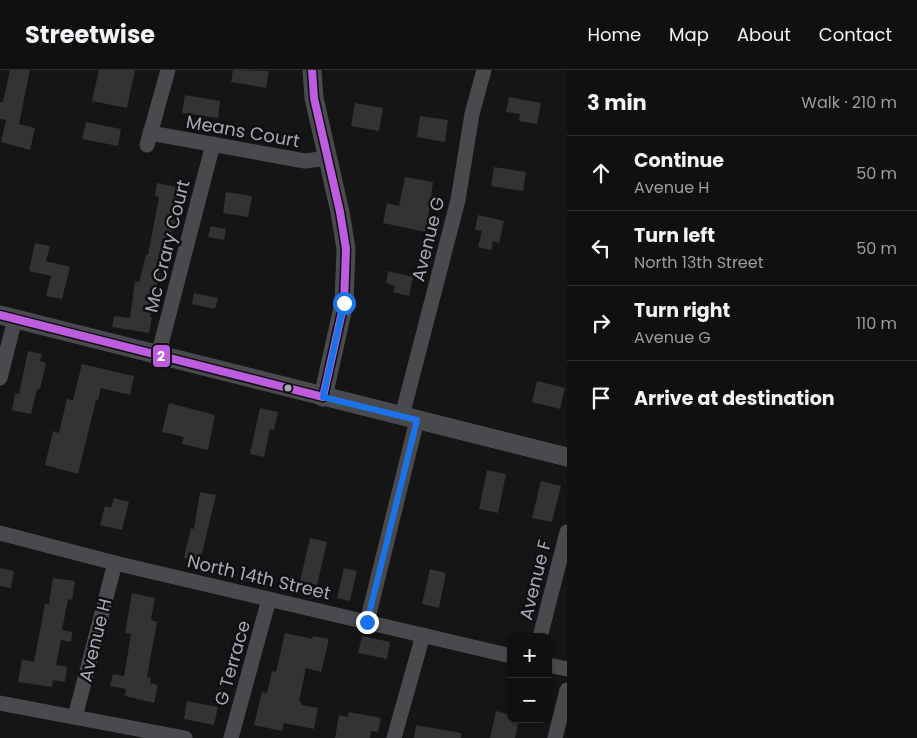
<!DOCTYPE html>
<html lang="en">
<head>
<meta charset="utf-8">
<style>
	:root { --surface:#101010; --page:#191919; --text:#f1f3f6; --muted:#9c9d9f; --line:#303030 }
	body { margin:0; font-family:Poppins,sans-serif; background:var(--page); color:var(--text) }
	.controls { position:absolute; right:15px; bottom:15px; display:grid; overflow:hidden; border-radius:10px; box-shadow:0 1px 4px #0004 }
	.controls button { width:45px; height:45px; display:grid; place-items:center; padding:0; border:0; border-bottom:1px solid var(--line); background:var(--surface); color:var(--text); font:25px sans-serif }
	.stop { position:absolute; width:15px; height:15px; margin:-11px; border:4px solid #1a73e8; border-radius:50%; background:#fff }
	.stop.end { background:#1a73e8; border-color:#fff; box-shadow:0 1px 5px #0008 }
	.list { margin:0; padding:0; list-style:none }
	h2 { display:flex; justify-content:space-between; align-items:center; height:65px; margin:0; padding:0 20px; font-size:21px }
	h2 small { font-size:16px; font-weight:400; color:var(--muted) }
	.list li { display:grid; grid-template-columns:32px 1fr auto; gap:15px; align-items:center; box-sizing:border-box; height:75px; padding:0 20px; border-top:1px solid var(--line) }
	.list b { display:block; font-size:19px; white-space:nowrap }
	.list p { margin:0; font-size:16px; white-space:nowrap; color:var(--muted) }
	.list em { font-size:16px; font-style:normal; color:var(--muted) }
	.icon { flex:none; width:28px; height:28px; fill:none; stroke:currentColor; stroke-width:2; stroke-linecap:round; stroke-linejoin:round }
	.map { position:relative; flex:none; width:567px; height:668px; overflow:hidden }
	header { display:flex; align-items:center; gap:30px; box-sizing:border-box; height:70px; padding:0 25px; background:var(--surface); border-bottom:1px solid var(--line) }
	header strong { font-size:24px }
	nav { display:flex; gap:28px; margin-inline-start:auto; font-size:18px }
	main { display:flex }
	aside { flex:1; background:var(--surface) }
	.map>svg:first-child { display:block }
	.building { fill:#333334 }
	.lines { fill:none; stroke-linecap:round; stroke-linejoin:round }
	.minor { stroke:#494a4e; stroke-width:15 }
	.tertiary { stroke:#494a4e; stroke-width:19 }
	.bus-1-casing { stroke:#0f0f11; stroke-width:11 }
	.bus-1 { stroke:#be5ce0; stroke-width:8 }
	.route { stroke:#1a73e8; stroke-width:6 }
	.bus-dot { fill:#a6aab6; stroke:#0f0f11; stroke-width:2 }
	.labels { text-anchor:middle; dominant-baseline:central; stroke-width:5; stroke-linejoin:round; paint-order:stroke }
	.street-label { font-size:18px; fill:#a6aab6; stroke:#0f0f11 }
	.line-badge { stroke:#0f0f11; stroke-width:2 }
	.badge-label { font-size:14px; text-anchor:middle; font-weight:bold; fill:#fff }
</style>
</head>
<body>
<header>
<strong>Streetwise</strong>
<nav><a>Home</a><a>Map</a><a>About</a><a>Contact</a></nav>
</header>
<main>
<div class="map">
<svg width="567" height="668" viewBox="0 0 567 668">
	<rect width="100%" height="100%" fill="#151515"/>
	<g class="building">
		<path d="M 10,0 L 30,0 L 19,54 L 35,58 L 30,80 L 1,72 L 6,50 L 0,49 L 0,32 L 3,32 Z"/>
		<path d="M 99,0 L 135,0 L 127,38 L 92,31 Z"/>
		<path d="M 233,0 L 269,1 L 266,18 L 231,12 Z"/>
		<path d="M 185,25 L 220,31 L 218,48 L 182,43 Z"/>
		<path d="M 509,27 L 541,33 L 537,54 L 519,51 L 520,44 L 506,42 Z"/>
		<path d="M 355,33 L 383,38 L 379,61 L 351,56 Z"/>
		<path d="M 420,46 L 448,50 L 445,72 L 417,67 Z"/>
		<path d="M 86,52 L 121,59 L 118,76 L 82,69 Z"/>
		<path d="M 494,97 L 526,102 L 523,121 L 491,116 Z"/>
		<path d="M 405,107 L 433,112 L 426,162 L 383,153 L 387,133 L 399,136 Z"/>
		<path d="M 157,113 L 185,119 L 178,157 L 173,156 L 168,181 L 165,180 L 159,207 L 150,247 L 152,247 L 149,263 L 112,257 L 114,246 L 130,248 L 135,211 L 139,212 L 146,185 L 148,185 L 159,127 L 155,126 Z"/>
		<path d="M 226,122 L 252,126 L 248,147 L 223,143 Z"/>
		<path d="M 478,145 L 504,151 L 499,173 L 493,171 L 491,180 L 478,177 L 482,161 L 475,160 Z"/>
		<path d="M 211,156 L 226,159 L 224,170 L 208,167 Z"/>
		<path d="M 35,173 L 50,176 L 46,191 L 70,197 L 62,229 L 46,226 L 51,206 L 29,201 Z"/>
		<path d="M 388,201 L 413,207 L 409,226 L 393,222 L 395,216 L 386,213 Z"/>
		<path d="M 194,223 L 218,228 L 215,239 L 192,234 Z"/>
		<path d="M 28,281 L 42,284 L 40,291 L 46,293 L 40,319 L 37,319 L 31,344 L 12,340 L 15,323 L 19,324 Z"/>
		<path d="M 82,294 L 134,306 L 130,325 L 101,318 L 98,330 L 96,330 L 78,404 L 45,395 L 53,361 L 59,363 L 67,329 L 73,330 Z"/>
		<path d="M 537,311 L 565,318 L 560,339 L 532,332 Z"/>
		<path d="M 169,333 L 215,345 L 208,380 L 182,374 L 184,367 L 162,362 Z"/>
		<path d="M 260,338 L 278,342 L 274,360 L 270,359 L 264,387 L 250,384 Z"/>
		<path d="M 487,400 L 506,404 L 498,443 L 479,439 Z"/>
		<path d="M 541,411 L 561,416 L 552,452 L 532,448 Z"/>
		<path d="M 200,422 L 216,425 L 200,492 L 184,488 L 191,458 L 194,459 Z"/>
		<path d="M 114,428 L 129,432 L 122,460 L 100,455 L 105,436 L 111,438 Z"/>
		<path d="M 310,468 L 327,472 L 317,515 L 300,511 Z"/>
		<path d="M 0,498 L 14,501 L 11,518 L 0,516 Z"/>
		<path d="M 344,498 L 357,501 L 350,531 L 337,528 Z"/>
		<path d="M 430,499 L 446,503 L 439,538 L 422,534 Z"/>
		<path d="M 53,508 L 75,511 L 72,530 L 68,529 L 62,560 L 72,562 L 71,572 L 61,570 L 56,595 L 67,597 L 65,612 L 53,610 L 52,617 L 18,612 L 22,589 L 34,592 L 45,534 L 49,534 Z"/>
		<path d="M 132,523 L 155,528 L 151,550 L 157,552 L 147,607 L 151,608 L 150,613 L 158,615 L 154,633 L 125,626 L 126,619 L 110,616 L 113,604 L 124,606 L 131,564 L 125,563 Z"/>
		<path d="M 285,563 L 312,569 L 313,566 L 329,569 L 321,602 L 306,598 L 299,631 L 301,631 L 301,635 L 318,638 L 314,659 L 284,653 L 282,661 L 254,655 L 262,622 L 267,623 L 272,601 L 276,602 Z"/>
		<path d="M 362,566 L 390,572 L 387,589 L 358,583 Z"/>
		<path d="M 187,631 L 218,637 L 214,655 L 184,649 Z"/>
		<path d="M 496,641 L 511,645 L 511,649 L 519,649 L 515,668 L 490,668 Z"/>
		<path d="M 349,642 L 381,648 L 378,662 L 371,661 L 370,668 L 335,668 L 339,645 L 348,647 Z"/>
		<path d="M 416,655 L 461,663 L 461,668 L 414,668 Z"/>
	</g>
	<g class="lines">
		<g class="minor">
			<path d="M 150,63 L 305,91 L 328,88"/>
			<path d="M 147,75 L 168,0"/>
			<path d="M 158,286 L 213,74"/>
			<path d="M 0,308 L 15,249"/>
			<path d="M 402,346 L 458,130 L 472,44 L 484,0"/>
			<path d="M 0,463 L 115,493 L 511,586"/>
			<path d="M 367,552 L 417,350"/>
			<path d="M 540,567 L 567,462"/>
			<path d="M 548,595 L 567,599"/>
			<path d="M 0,633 L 185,668"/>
			<path d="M 75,647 L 115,493"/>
			<path d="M 231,668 L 269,529"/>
			<path d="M 394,668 L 423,565"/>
			<path d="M 555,668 L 567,620"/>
		</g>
		<g class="tertiary">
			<path d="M 312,0 L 314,28 L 340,142 L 346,179 L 344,233 L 323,327"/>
			<path d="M 0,245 L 567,387"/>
		</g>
		<g class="bus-1-casing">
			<path id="bus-1" d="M 0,245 L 323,327 L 344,233 L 346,179 L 340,142 L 314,28 L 312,0"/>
		</g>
		<use href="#bus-1" class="bus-1"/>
	</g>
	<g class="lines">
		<path class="route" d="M 344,233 L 323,327 L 417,350 L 367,552"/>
	</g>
	<circle class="bus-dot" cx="288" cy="318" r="4.5"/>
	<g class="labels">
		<g class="street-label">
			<text transform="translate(243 61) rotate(10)">Means Court</text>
			<text transform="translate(428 169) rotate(-76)">Avenue G</text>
			<text transform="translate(167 176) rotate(-76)">Mc Crary Court</text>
			<text transform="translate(259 507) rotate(13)">North 14th Street</text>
			<text transform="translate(535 510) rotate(-76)">Avenue F</text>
			<text transform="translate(95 570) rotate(-76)">Avenue H</text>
			<text transform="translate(232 593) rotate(-74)">G Terrace</text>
		</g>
	</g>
	<rect class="line-badge" x="152" y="274" width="19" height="24" rx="5" fill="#be5ce0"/>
	<g class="badge-label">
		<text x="161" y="291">2</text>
	</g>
</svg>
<div class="controls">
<button>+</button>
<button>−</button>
</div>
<div class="stop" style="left:344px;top:233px"></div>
<div class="stop end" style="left:367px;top:552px"></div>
</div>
<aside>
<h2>3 min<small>Walk · 210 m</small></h2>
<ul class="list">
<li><svg class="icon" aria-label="ahead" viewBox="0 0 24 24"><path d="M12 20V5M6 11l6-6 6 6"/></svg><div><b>Continue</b><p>Avenue H</p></div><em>50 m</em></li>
<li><svg class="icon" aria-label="left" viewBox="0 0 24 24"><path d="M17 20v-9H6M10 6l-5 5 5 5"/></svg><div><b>Turn left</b><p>North 13th Street</p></div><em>50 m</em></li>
<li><svg class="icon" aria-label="right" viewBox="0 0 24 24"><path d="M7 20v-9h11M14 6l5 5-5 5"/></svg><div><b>Turn right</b><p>Avenue G</p></div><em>110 m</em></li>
<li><svg class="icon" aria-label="arrive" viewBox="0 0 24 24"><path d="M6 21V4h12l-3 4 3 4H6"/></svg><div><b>Arrive at destination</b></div></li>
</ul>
</aside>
</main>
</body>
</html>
